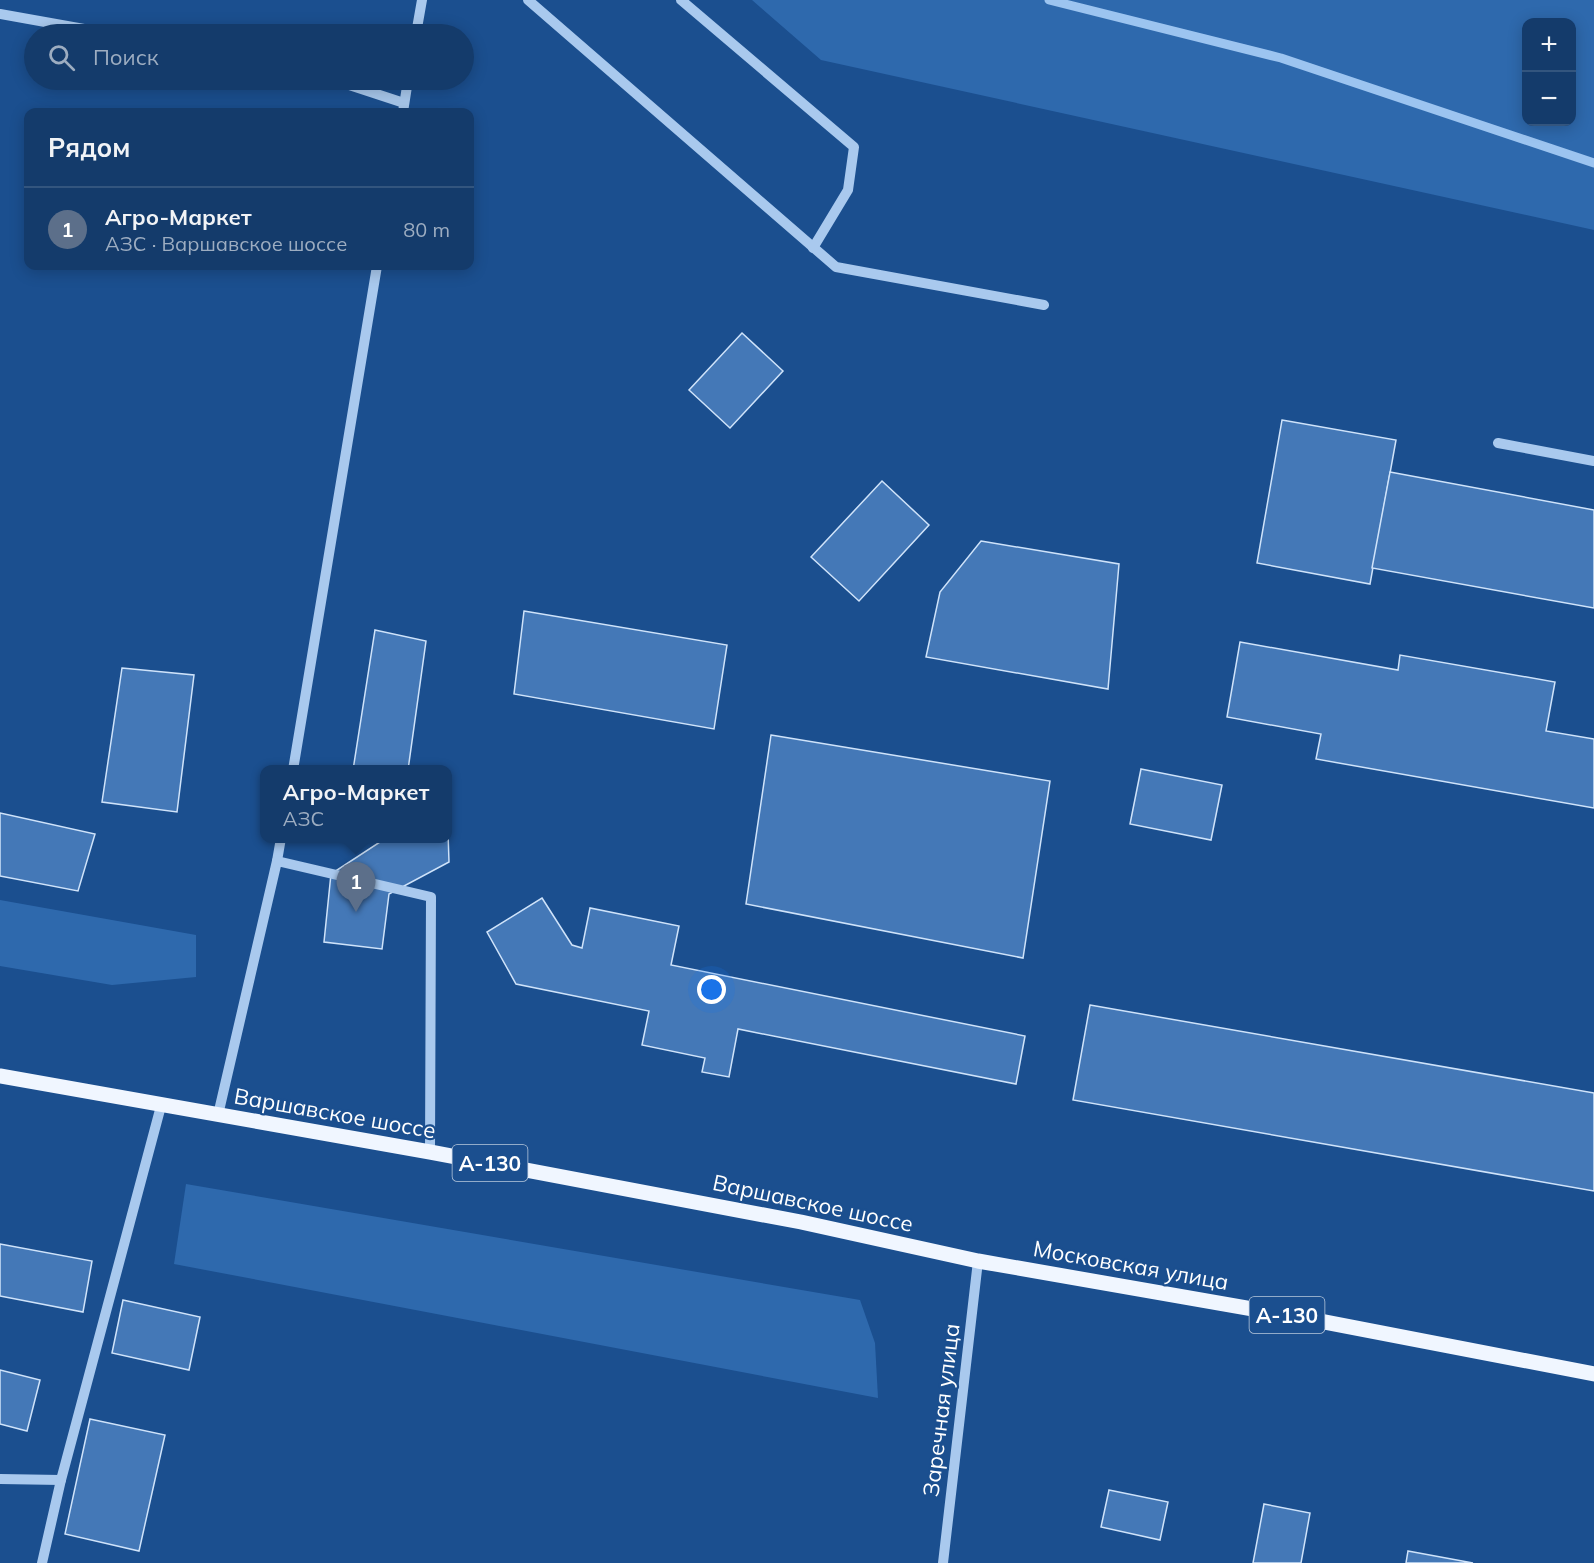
<!DOCTYPE html>
<html lang="ru">
<head>
<meta charset="utf-8">
<style>
	:root { --surface:#143b6b; --page:#214673; --text:#f1f3f6; --muted:#9dadc1; --line:#33557e; --accent:#e69b98 }
	body { margin:0; font-family:Mulish,sans-serif; background:var(--page); color:var(--text) }
	.controls { position:absolute; right:18px; top:18px; display:grid; overflow:hidden; border-radius:12px; box-shadow:0 3px 15px #0003 }
	.controls button { width:54px; height:54px; display:grid; place-items:center; padding:0; border:0; border-bottom:2px solid var(--line); background:var(--surface); color:var(--text); font:30px sans-serif }
	.you { position:absolute; left:712px; top:990px; width:21px; height:21px; margin:-15px; border:4px solid #fff; border-radius:50%; background:#1a73e8; box-shadow:0 0 0 9px #1a73e833 }
	.badge { display:grid; place-items:center; width:39px; height:39px; border-radius:50%; background:var(--accent); color:#fff; font-size:20px; font-weight:700 }
	.pin { position:absolute; translate:-50% -50px; filter:drop-shadow(0 2px 3px #0008) }
	.pin::after { content:''; position:absolute; top:32px; width:21px; height:18px; background:inherit; clip-path:polygon(0 0,100% 0,50% 100%) }
	.popup { position:absolute; left:260px; top:765px; width:192px; height:78px; box-sizing:border-box; display:grid; place-content:center; border-radius:12px; background:var(--surface); filter:drop-shadow(0 2px 4px #0005); font-size:20px; white-space:nowrap; color:var(--muted) }
	.popup b { font-size:22px; color:var(--text) }
	.popup::after { content:''; position:absolute; left:50%; top:100%; margin-left:-12px; border:12px solid transparent; border-top-color:var(--surface) }
	.list { margin:0; padding:0; list-style:none }
	h2 { display:flex; justify-content:space-between; align-items:center; height:78px; margin:0; padding:0 24px; font-size:26px }
	h2 small { font-size:20px; font-weight:400; color:var(--muted) }
	.list li { display:grid; grid-template-columns:39px 1fr auto; gap:18px; align-items:center; box-sizing:border-box; height:84px; padding:0 24px; border-top:2px solid var(--line) }
	.list b { display:block; font-size:22px; white-space:nowrap }
	.list p { margin:0; font-size:20px; white-space:nowrap; color:var(--muted) }
	.list em { font-size:20px; font-style:normal; color:var(--muted) }
	.icon { flex:none; width:33px; height:33px; fill:none; stroke:currentColor; stroke-width:2; stroke-linecap:round; stroke-linejoin:round }
	.map { position:relative; flex:none; width:1594px; height:1563px; overflow:hidden }
	.search { position:absolute; background:var(--surface); box-shadow:0 3px 15px #0003; left:24px; top:24px; width:450px; height:66px; display:flex; align-items:center; gap:15px; box-sizing:border-box; padding:0 21px; border-radius:33px; color:var(--muted); font-size:22px }
	.panel { position:absolute; background:var(--surface); box-shadow:0 3px 15px #0003; left:24px; top:108px; width:450px; height:162px; border-radius:12px }
	.map>svg:first-child { display:block }
	.green { fill:#2e69ad; fill-rule:evenodd }
	.lines { fill:none; stroke-linecap:round; stroke-linejoin:round }
	.stream { stroke:#9cc4f0; stroke-width:9 }
	.building { fill:#4478b7; stroke:#cfe3fa; stroke-width:1.5 }
	.minor { stroke:#a9c9ee; stroke-width:10 }
	.major { stroke:#f0f6ff; stroke-width:15 }
	.labels { text-anchor:middle; dominant-baseline:central; stroke-width:4.5; stroke-linejoin:round; paint-order:stroke }
	.shield { fill:#1b4f8f; stroke:#bbcadd; stroke-width:1.5 }
	.shield-label { font-size:21px; font-weight:bold; fill:#fff }
	.street-label { font-size:22px; fill:#fff; stroke:#1b4f8f }
</style>
</head>
<body>
<div class="map">
<svg width="1594" height="1563" viewBox="0 0 1594 1563">
	<rect width="100%" height="100%" fill="#1b4f8f"/>
	<g class="green">
		<path d="M 752,0 L 1594,0 L 1594,230 L 821,60 ZM 1526,22 L 1572,22 L 1572,122 L 1526,122 Z"/>
		<path d="M 0,900 L 196,935 L 196,977 L 112,985 L 0,966 Z"/>
		<path d="M 186,1184 L 860,1300 L 875,1343 L 878,1398 L 174,1264 Z"/>
	</g>
	<g class="lines">
		<path class="stream" d="M 1049,0 L 1281,58 L 1594,163"/>
	</g>
	<g class="building">
		<path d="M 742,333 L 783,371 L 730,428 L 689,390 Z"/>
		<path d="M 1282,420 L 1396,440 L 1370,584 L 1257,563 Z"/>
		<path d="M 1390,472 L 1594,510 L 1594,608 L 1372,568 Z"/>
		<path d="M 882,481 L 929,525 L 859,601 L 811,557 Z"/>
		<path d="M 981,541 L 1119,564 L 1108,689 L 926,657 L 940,592 Z"/>
		<path d="M 524,611 L 727,645 L 714,729 L 514,694 Z"/>
		<path d="M 375,630 L 426,641 L 408,770 L 353,770 Z"/>
		<path d="M 1240,642 L 1398,670 L 1400,655 L 1555,682 L 1546,731 L 1594,739 L 1594,808 L 1316,759 L 1321,734 L 1227,717 Z"/>
		<path d="M 122,668 L 194,675 L 177,812 L 102,802 Z"/>
		<path d="M 771,735 L 1050,781 L 1023,958 L 746,904 Z"/>
		<path d="M 1141,769 L 1222,785 L 1211,840 L 1130,824 Z"/>
		<path d="M 0,813 L 95,834 L 78,891 L 0,876 Z"/>
		<path d="M 448,832 L 449,862 L 389,894 L 382,949 L 324,942 L 331,874 L 386,838 L 448,838 Z"/>
		<path d="M 542,898 L 572,945 L 582,948 L 590,908 L 679,926 L 671,965 L 1025,1036 L 1016,1084 L 738,1029 L 729,1077 L 702,1072 L 705,1058 L 642,1045 L 649,1011 L 516,984 L 487,932 Z"/>
		<path d="M 1090,1005 L 1594,1093 L 1594,1191 L 1073,1100 Z"/>
		<path d="M 0,1244 L 92,1261 L 83,1312 L 0,1296 Z"/>
		<path d="M 123,1300 L 200,1317 L 189,1370 L 112,1353 Z"/>
		<path d="M 0,1370 L 40,1380 L 27,1431 L 0,1424 Z"/>
		<path d="M 90,1419 L 165,1435 L 139,1551 L 65,1534 Z"/>
		<path d="M 1109,1490 L 1168,1502 L 1160,1540 L 1101,1527 Z"/>
		<path d="M 1264,1504 L 1310,1513 L 1301,1563 L 1253,1563 Z"/>
		<path d="M 1408,1551 L 1473,1563 L 1406,1563 Z"/>
	</g>
	<g class="lines">
		<g class="minor">
			<path d="M 528,0 L 836,267 L 1044,305"/>
			<path d="M 681,0 L 854,147 L 848,190 L 813,248"/>
			<path d="M 0,14 L 112,34"/>
			<path d="M 416,34 L 422,0"/>
			<path d="M 334,80 L 404,103"/>
			<path d="M 403,112 L 408,80"/>
			<path d="M 1498,443 L 1594,461"/>
			<path d="M 293,770 L 377,266"/>
			<path d="M 277,861 L 281,838"/>
			<path d="M 218,1115 L 277,861 L 431,897 L 430,1152"/>
			<path d="M 0,1479 L 61,1480 L 161,1106"/>
			<path d="M 42,1563 L 61,1480"/>
			<path d="M 943,1563 L 978,1261"/>
		</g>
		<path class="major" d="M 0,1076 L 430,1152 L 801,1222 L 978,1261 L 1304,1318 L 1594,1374"/>
	</g>
	<g class="labels">
		<g class="shield">
			<rect x="452.5" y="1145" width="75" height="36" rx="4.5"/>
			<rect x="1249.5" y="1297" width="75" height="36" rx="4.5"/>
		</g>
		<g class="shield-label">
			<text x="490" y="1163">А-130</text>
			<text x="1287" y="1315">А-130</text>
		</g>
		<g class="street-label">
			<text transform="translate(335 1113) rotate(10)">Варшавское шоссе</text>
			<text transform="translate(813 1203) rotate(12)">Варшавское шоссе</text>
			<text transform="translate(1131 1265) rotate(10)">Московская улица</text>
			<text transform="translate(941 1410) rotate(-83)">Заречная улица</text>
		</g>
	</g>
</svg>
<div class="controls">
<button>+</button>
<button>−</button>
</div>
<div class="you"></div>
<div class="pin badge" style="left:356px;top:912px;background:#5c6f8a">1</div>
<div class="popup"><b>Агро-Маркет</b>АЗС</div>
<div class="search"><svg class="icon" aria-label="search" viewBox="0 0 24 24"><circle cx="10" cy="10" r="6"/><path d="M15 15l6 6"/></svg>Поиск</div>
<section class="panel">
<h2>Рядом<small></small></h2>
<ul class="list">
<li><span class="badge" style="background:#5c6f8a">1</span><div><b>Агро-Маркет</b><p>АЗС · Варшавское шоссе</p></div><em>80 m</em></li>
</ul>
</section>
</div>
</body>
</html>
